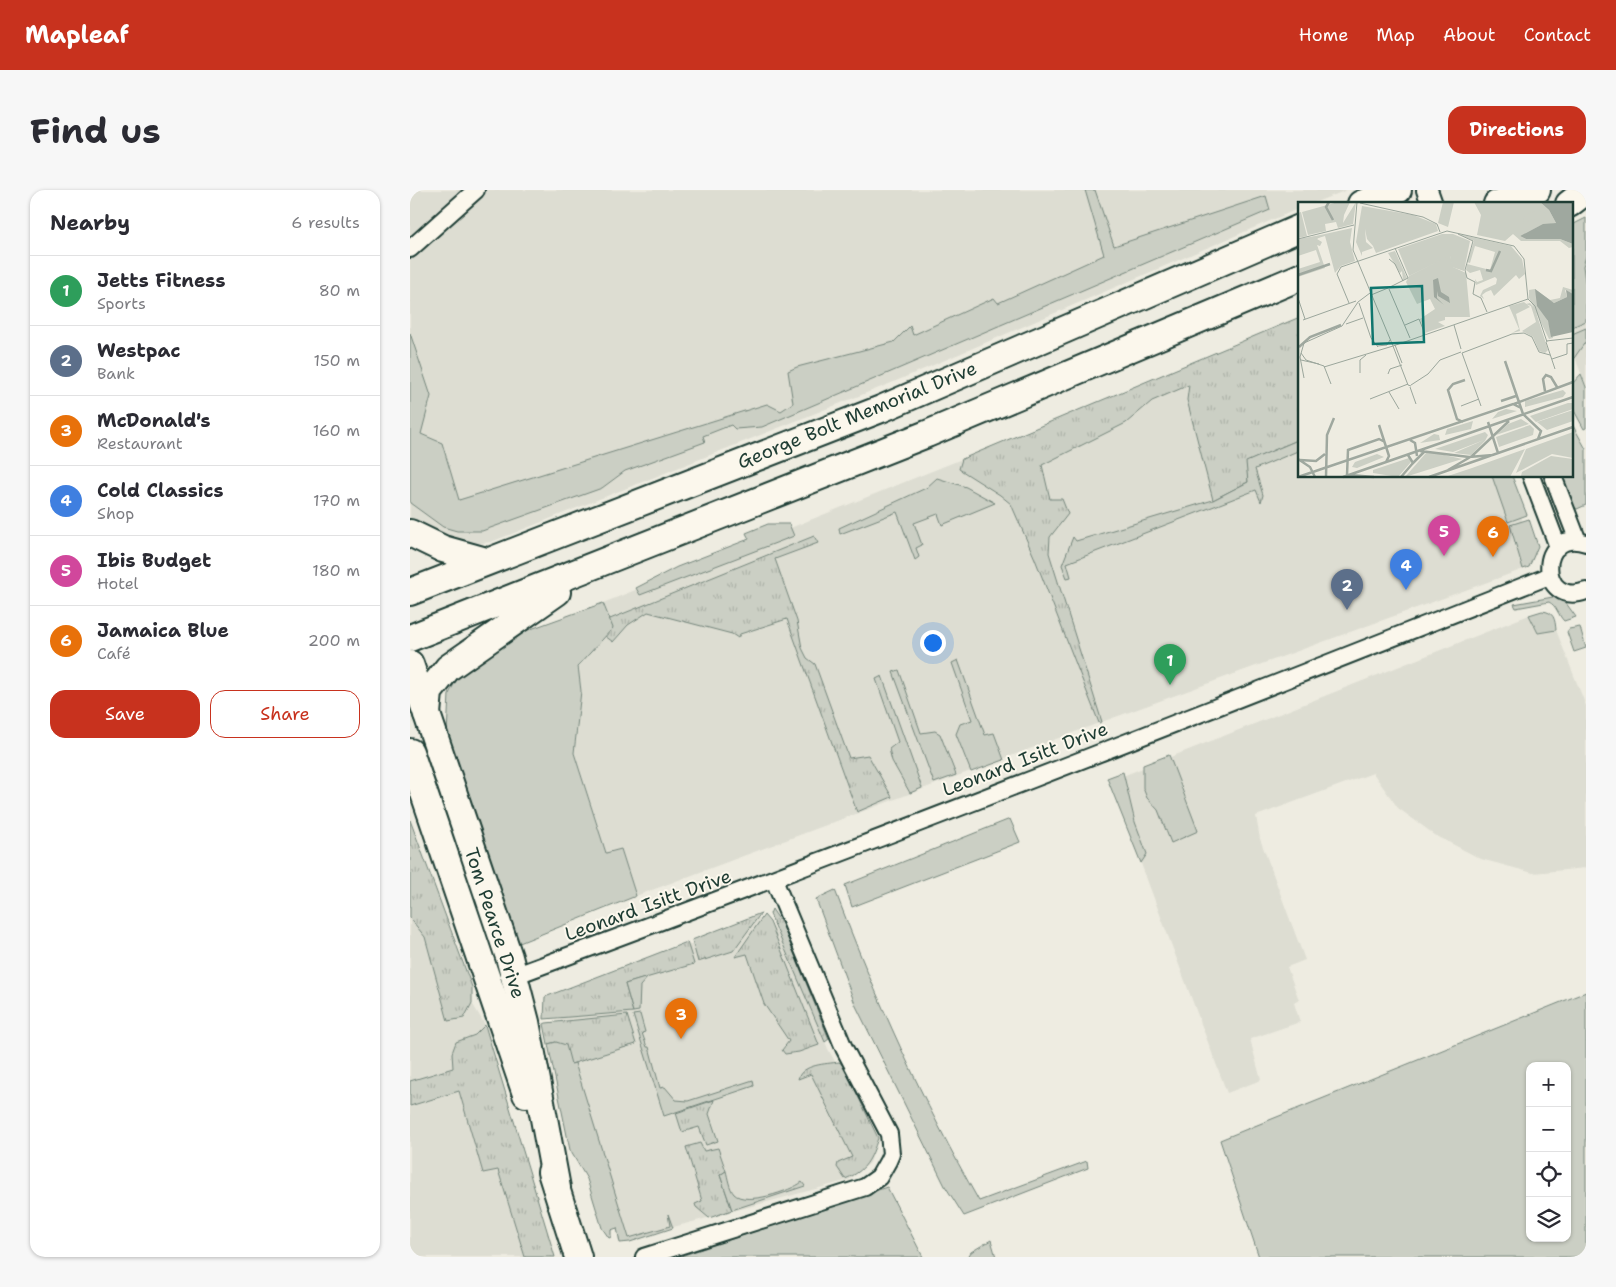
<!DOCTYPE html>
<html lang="en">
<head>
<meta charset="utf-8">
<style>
	:root { --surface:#fff; --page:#f7f7f7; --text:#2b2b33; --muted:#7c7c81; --line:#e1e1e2; --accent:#c8321e }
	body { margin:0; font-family:"Shantell Sans",sans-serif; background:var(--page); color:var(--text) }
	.controls { position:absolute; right:15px; bottom:15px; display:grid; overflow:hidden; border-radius:10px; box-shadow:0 1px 4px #0004 }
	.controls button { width:45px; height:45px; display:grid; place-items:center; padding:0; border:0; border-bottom:1px solid var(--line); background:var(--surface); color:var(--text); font:25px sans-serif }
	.you { position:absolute; left:522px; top:452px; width:18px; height:18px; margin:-12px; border:4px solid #fff; border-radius:50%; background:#1a73e8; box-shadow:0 0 0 8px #1a73e833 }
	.badge { display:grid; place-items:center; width:32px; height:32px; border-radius:50%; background:var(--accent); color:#fff; font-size:16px; font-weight:700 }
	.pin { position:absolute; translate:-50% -41px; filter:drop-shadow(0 1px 2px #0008) }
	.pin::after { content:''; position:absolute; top:26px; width:18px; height:15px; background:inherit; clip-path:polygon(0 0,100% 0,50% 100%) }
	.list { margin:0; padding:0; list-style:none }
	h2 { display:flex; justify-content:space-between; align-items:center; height:65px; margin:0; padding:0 20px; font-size:21px }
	h2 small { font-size:16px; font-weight:400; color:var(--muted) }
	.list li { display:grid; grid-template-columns:32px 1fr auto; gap:15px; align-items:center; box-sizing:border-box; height:70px; padding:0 20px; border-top:1px solid var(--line) }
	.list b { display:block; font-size:19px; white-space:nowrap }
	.list p { margin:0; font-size:16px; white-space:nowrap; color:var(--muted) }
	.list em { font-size:16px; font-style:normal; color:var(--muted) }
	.actions { display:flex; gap:10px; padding:15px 20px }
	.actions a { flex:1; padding:11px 0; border:1px solid var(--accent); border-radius:15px; text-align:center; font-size:18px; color:var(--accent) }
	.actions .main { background:var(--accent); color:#fff }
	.icon { flex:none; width:28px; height:28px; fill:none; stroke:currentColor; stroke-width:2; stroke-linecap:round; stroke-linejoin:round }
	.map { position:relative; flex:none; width:1176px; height:1067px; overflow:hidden; border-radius:15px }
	header { display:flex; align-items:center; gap:30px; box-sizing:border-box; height:70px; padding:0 25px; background:var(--accent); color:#fff }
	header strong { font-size:24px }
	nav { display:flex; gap:28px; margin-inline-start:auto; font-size:18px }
	.intro { display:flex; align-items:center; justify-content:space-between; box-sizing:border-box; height:120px; padding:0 30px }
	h1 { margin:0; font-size:35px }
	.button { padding:12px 22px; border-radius:15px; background:var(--accent); color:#fff; font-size:18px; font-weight:700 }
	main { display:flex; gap:30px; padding:0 30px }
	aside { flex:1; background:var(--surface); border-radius:15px; box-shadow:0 1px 4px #0004 }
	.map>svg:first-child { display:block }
	.built { fill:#ddddd2 }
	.grass { fill:url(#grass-tufts); stroke:#75867c }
	.green { fill:#cbcfc4; stroke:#75867c; fill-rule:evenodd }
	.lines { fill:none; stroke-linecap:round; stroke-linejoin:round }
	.minor-casing { stroke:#1f3d34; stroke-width:20 }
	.tertiary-casing { stroke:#1f3d34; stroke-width:24 }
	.primary-casing { stroke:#1f3d34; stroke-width:30 }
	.minor { stroke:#fbf7ec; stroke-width:16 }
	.tertiary { stroke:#fbf7ec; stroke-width:20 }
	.primary { stroke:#fbf7ec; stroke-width:26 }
	.labels { text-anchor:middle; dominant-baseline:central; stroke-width:4; stroke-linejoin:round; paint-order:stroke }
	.street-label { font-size:19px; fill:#1f3d34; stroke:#fbf7ec }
	.inset-river { fill:none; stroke:#9fa89f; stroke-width:2.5 }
	.inset-road { fill:none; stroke:#9ba69c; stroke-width:1 }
	.view { fill:#0f766e; fill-opacity:0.15; stroke:#0f766e; stroke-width:2.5 }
	.inset-edge { fill:none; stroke:#1f3d34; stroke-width:2.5 }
</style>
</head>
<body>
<header>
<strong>Mapleaf</strong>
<nav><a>Home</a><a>Map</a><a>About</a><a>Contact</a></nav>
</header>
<div class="intro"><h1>Find us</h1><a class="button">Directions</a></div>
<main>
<aside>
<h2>Nearby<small>6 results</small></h2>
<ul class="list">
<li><span class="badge" style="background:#2e9e5b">1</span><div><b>Jetts Fitness</b><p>Sports</p></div><em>80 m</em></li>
<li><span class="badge" style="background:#5c6f8a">2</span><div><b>Westpac</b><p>Bank</p></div><em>150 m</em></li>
<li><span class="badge" style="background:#e8710a">3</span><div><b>McDonald's</b><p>Restaurant</p></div><em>160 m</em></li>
<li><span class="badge" style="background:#3f7fe0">4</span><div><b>Cold Classics</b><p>Shop</p></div><em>170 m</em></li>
<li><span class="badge" style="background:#d1479c">5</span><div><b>Ibis Budget</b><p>Hotel</p></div><em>180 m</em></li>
<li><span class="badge" style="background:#e8710a">6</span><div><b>Jamaica Blue</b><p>Café</p></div><em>200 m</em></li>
</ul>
<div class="actions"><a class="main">Save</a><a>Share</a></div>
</aside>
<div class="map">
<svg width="1176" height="1067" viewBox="0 0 1176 1067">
	<defs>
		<pattern id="grass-tufts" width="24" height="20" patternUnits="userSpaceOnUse" patternTransform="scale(1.25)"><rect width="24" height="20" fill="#cbcfc4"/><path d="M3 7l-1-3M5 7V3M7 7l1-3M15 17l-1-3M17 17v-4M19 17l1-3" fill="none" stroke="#aeb3a9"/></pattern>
	</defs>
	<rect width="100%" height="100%" fill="#eeece1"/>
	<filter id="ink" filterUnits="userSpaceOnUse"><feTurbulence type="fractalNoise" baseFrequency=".02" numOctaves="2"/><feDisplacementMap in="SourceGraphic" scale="10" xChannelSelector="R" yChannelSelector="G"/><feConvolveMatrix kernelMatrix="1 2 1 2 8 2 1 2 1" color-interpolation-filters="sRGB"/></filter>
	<g filter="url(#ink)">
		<g class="built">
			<path d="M 0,0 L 937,0 L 901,14 L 890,14 L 890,18 L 479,194 L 81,352 L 54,355 L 14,341 L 0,330 Z"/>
			<path d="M 1176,53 L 1176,196 L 1162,160 L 1162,129 Z"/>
			<path d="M 890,127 L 890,286 L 1094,286 L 1126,363 L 1119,377 L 689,533 L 226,706 L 211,659 L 196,663 L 164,563 L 171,501 L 168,476 L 203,438 L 193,413 L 552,269 Z"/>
			<path d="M 1119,425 L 1128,443 L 1146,440 L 1176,516 L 1176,678 L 1123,683 L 1071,669 L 1025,645 L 988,618 L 963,583 L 846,626 L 850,649 L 895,770 L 877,777 L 889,810 L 884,813 L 890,832 L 840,849 L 851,890 L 817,903 L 700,591 Z"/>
			<path d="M 0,630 L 62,797 L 62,813 L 75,835 L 145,1067 L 0,1067 Z"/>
			<path d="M 345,727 L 355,730 L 372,745 L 418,859 L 468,948 L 460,973 L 439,990 L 211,1051 L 200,1023 L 146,813 Z"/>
		</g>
		<g class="grass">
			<path d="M 890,127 L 890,249 L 837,272 L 838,292 L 803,310 L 777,210 L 779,195 L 742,211 L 716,233 L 632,275 L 640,309 L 652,309 L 658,324 L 640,347 L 639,363 L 692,532 L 689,533 L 625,369 L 601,314 L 590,305 L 549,279 L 552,269 Z"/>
			<path d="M 404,346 L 408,353 L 365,369 L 387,431 L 392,458 L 397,468 L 405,474 L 439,568 L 458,565 L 482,607 L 447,622 L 377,429 L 330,444 L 328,448 L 322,444 L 238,422 L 218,435 L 203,452 L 195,446 L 168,476 L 199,427 L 200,429 Z"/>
			<path d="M 0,630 L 62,797 L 62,813 L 54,828 L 38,831 L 15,747 L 0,728 Z"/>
			<path d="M 362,719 L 372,734 L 419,849 L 415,852 L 360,724 Z"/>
			<path d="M 351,723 L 323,761 L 288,772 L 282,750 Z"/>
			<path d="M 354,725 L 360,732 L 409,855 L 389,862 L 375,864 L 372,860 L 379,851 L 354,814 L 337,764 L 325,767 Z"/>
			<path d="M 277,752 L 284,774 L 215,794 L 223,822 L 134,829 L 135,807 Z"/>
			<path d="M 217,825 L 226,854 L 161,874 L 146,852 L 138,854 L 134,834 L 136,833 Z"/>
			<path d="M 75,835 L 145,1067 L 115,1067 L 88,980 L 73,983 L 49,901 L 0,916 L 0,891 L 43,878 L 42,863 L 46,852 L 65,845 Z"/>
			<path d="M 429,872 L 433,875 L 468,948 C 461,969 456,981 435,989 L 427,977 L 428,973 L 442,967 L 401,884 L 388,889 C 392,874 416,874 429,872 Z"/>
			<path d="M 304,910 L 299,924 L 308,951 L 296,955 L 289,937 L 272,942 L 266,923 Z"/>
			<path d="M 290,953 L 294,961 L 308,958 L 316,981 L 310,985 L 322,1020 L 299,1028 L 286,1017 L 285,1014 L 292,1011 L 276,957 Z"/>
		</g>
		<g class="green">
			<path d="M 675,0 L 685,0 L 704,56 L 856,6 L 860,20 L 352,237 L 325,239 L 321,235 L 293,246 L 295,252 L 215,281 L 192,298 L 72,341 L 47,341 L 33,337 L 0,313 L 0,143 L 21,206 L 11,244 L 32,253 L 49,310 L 357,214 L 371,221 L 383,213 L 378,181 L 387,177 L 484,152 L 500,136 L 503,145 L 584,108 L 588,113 L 694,65 Z"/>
			<path d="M 1176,28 L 1176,66 L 1173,76 L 1176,98 L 1176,131 L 1162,137 L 1162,35 Z"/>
			<path d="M 1176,138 L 1176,151 L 1162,171 L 1162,144 Z"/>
			<path d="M 1171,184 L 1176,197 L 1176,238 L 1174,239 L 1162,217 L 1162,194 Z"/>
			<path d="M 1162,234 L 1176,259 L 1176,315 L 1167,319 L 1162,316 L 1151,286 L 1162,286 Z"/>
			<path d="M 890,249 L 890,260 L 845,279 L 853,305 L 851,312 L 846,300 L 657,373 L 661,387 L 657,388 L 652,375 L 663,347 L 666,351 L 803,310 L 838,292 L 836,272 Z"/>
			<path d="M 1082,286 L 1102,286 L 1117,325 L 1098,332 Z"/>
			<path d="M 527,288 L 556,297 L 585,313 L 532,335 L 528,324 L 504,333 L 512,355 L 506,358 L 509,367 L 505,370 L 487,322 L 430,344 L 429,338 L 516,298 Z"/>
			<path d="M 1119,329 L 1128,356 L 1119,377 L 1113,379 L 1100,335 Z"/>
			<path d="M 358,334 L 379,334 L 384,346 L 230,405 L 226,398 L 267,377 L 339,349 L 336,343 Z"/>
			<path d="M 1143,407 L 1153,409 L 1166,427 L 1154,431 C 1148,425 1147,416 1139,412 L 1106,418 L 1104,414 Z"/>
			<path d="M 193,413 L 203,438 L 168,476 L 171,501 L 164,563 L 196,663 L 211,659 L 226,706 L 107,754 L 37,544 L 39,504 L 53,476 L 96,448 Z"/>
			<path d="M 1132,421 C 1144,422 1145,429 1146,440 L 1128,443 L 1119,425 Z"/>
			<path d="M 1170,437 L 1176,458 L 1164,462 L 1157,442 L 1159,439 Z"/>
			<path d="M 548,470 L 575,545 L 584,543 L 594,570 L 561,582 L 546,544 L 550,534 L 562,530 L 542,473 Z"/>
			<path d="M 489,480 L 511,543 L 525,541 L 530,544 L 546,585 L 524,593 L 483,482 Z"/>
			<path d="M 472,486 L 512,598 L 500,603 L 482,571 L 479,559 L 488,552 L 466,489 Z"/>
			<path d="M 759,565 L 788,641 L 761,653 L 748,620 L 737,608 L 733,598 L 733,575 Z"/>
			<path d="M 713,582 L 725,632 L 737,664 L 731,673 L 697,588 Z"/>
			<path d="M 600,629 L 610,652 L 442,717 L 435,695 Z"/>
			<path d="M 425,700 C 465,807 513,912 569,1011 L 677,971 L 678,978 L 554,1026 L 535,996 L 445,814 L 406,709 Z"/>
			<path d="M 238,787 L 230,796 L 229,821 L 223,822 L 215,794 Z"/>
			<path d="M 1176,802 L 1176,1067 L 849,1067 L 810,950 ZM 1120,876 L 1157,876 L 1157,1048 L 1120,1048 Z"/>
			<path d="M 230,824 L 235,842 L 232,843 L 237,857 L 239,857 L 250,898 L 255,897 L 266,910 L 278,911 L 343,890 L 344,896 L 254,926 L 223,825 Z"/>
			<path d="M 146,852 L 156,855 L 161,874 L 165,873 L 219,1048 L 260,1036 L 258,1024 L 263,1038 L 220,1052 L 210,1053 L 207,1038 L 201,1040 L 201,1047 L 199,1048 L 192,1038 L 177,989 L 160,960 L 138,854 Z"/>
			<path d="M 316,981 C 318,988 319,998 324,1004 C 336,1016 381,1001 392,992 L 395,996 L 322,1020 L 310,985 Z"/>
			<path d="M 477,997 L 513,1067 L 268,1067 Z"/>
			<path d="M 581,1050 L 586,1067 L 558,1067 L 561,1062 Z"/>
		</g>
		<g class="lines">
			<g class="minor-casing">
				<g id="minor">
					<path d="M 0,59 L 66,0"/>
					<path d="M 1121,286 L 1148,357"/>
					<path d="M 1143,286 L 1168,351"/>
					<path d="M 1176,353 C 1127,336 1127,419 1176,401"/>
					<path d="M 104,786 C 451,658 795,522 1139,386"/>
					<path d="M 234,1067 L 455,997 L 469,987 L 478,971 L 481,964 L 479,944 L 434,858 L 364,690"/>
				</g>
			</g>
			<g class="tertiary-casing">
				<path id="tertiary" d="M 1017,0 L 1022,14"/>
			</g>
			<g class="primary-casing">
				<g id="primary">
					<path d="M 951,14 L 988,0"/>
					<path d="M 1087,14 L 1127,0"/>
					<path d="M 1159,14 L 1176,1"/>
					<path d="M 0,343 L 33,359 L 76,371"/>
					<path d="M 0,402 L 471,219 L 890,38"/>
					<path d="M 0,448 L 517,244 L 890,87"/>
					<path d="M 0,474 L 99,767 L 116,832 L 147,998"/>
					<path d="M 17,524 L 19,502 L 38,478 L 147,402"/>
					<path d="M 0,562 L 116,904"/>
					<path d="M 141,982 L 168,1067"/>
				</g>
			</g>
			<use href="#minor" class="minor"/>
			<use href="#tertiary" class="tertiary"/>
			<use href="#primary" class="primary"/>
		</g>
	</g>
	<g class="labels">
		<g class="street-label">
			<text transform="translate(447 225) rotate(-22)">George Bolt Memorial Drive</text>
			<text transform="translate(615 569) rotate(-21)">Leonard Isitt Drive</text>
			<text transform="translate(238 715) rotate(-20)">Leonard Isitt Drive</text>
			<text transform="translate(85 733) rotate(72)">Tom Pearce Drive</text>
		</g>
	</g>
	<g transform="translate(888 12)">
		<rect width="275" height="275" fill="#eeece1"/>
		<path d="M 40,0 L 52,0 L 46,13 L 45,21 L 58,0 L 55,22 L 40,26 L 38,20 L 27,22 L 28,29 L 10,33 L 4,10 ZM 145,0 L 156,0 L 150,25 L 140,21 ZM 242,0 L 251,8 L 258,21 L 242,24 L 222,34 L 228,37 L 262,37 L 275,42 L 275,45 L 271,46 L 262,39 L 223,39 L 215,32 L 207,39 L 179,33 L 183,13 L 176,0 ZM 64,4 L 115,13 L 138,22 L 140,29 L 78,51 L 75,44 L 69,37 L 67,27 L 68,40 L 75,46 L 64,50 L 64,54 L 58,40 ZM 3,10 L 9,34 L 0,36 L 0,11 ZM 54,26 L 52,40 L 57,59 L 43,64 L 37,71 L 27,34 L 17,37 L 27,66 L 0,75 L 0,67 L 22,60 L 18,48 L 0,54 L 0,38 ZM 144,32 L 155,32 L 172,39 L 166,69 L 154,65 L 152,54 L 111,74 L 100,47 ZM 160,32 L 213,44 L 224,57 L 227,72 L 221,77 L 218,73 L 196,94 L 193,88 L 188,90 L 184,93 L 186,97 L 182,94 L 185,88 L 198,82 L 199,77 L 197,75 L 178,83 L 177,77 L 179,80 L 185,78 L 182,68 L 172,71 L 168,68 L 169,62 L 192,68 L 197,50 L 177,44 L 172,61 L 169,60 L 176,39 ZM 97,49 L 109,76 L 105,78 L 104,69 L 102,71 L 90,51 ZM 265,85 L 275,88 L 275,92 L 267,88 L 269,95 L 256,101 L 246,96 L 238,89 L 253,127 L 255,136 L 251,137 L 231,96 L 231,88 L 237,87 L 252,98 L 262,96 ZM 226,100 L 232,105 L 218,112 L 222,129 L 214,131 L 221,127 L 211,104 ZM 232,101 L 237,107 L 250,148 L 247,151 L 241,149 L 235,135 L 224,129 L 238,120 L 233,104 L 228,102 ZM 265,188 L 268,191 L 265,195 L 227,205 L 227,199 ZM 270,201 L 275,201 L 275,207 L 238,220 L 232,214 ZM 208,207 L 219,209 L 194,217 L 200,210 ZM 275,208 L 275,219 L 249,228 L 239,220 ZM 223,217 L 231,222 L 198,233 L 210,222 ZM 175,219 L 173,227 L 147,233 L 149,227 ZM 232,223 L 236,227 L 235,233 L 201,245 L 198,235 ZM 187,230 L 190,233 L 187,239 L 173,253 L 156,251 L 186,238 L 155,250 L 137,247 ZM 275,230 L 275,256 L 254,252 L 218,271 L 228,247 ZM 136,232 L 141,233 L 142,238 L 122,241 ZM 227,247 L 212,275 L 147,275 L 174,266 ZM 128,251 L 138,251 L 164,257 L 107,275 ZM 79,252 L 86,255 L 59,266 L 54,265 L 57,260 ZM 253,254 L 275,257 L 275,275 L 223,274 L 224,270 ZM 111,256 L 113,260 L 100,275 L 75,271 L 75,268 Z" fill="#cbcfc4"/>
		<path d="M 240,8 L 247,11 L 248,15 L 242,19 L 234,17 L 224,23 L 227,13 ZM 25,33 L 19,37 L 24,40 L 22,44 L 13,41 L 12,49 L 4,49 L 6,45 L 0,37 Z" fill="#cbcfc4"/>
		<path d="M 152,53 L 155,65 L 168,71 L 172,115 L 147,115 L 147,118 L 140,120 L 147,124 L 127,131 L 122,117 L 137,107 L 132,97 L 119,102 L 108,80 L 111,74 Z" fill="#cbcfc4"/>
		<path d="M 242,0 L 275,0 L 275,42 L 262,37 L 228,37 L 222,34 L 245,22 L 258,21 L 251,8 ZM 140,76 L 143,90 L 151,95 L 152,101 L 140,94 L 139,89 L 139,96 L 146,103 L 136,95 L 135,78 ZM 237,87 L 256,101 L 269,95 L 268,88 L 275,92 L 275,130 L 253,135 L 250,119 L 239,104 Z" fill="#9fa89f"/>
		<path class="inset-river" d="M 31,0 L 28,5 L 35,18M 188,68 L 193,69 L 202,49M 0,73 L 32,62M 1,145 L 12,135 L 43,123M 207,159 L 225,212 L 243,229 L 240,237M 247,189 L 245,177 L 248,173 L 253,175 L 259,185M 203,199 L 218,194M 216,202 L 275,180M 165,220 L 159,217 L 150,188 L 155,182 L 167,178M 190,220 L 200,251M 81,223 L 91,254 L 88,260M 112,238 L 117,241 L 119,254M 122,249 L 171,255 L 195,253M 0,257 L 12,265 L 17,275M 2,258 L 18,259 L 27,252M 114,262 L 127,249M 150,268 L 174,254 L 211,219M 49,273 L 50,248 L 81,237 L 87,240M 52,273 L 76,275M 0,275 L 215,202 L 223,206M 28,275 L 29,233 L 36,216M 45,275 L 275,195M 103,275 L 115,261 L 110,253M 131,275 L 275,225"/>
		<path class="inset-road" d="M 59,0 L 55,48 L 95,144 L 230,97M 62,1 L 125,15 L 139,22 L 142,30M 160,32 L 175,39 L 167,68 L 169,76 L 177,80 L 175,92 L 183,96 L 189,110M 0,37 L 56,23M 91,57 L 97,62 L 105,79M 92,85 L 110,76 L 97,46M 91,87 L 112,136M 73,93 L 90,86M 0,96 L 7,117M 230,97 L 237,104 L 249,140M 51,101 L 39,72 L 43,65 L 149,29 L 216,44 L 226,57 L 230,97M 61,101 L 73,136 L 80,145M 5,118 L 58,99M 48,122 L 65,116M 107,123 L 121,117 L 127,132M 156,123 L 163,147M 248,139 L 275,136M 248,140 L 257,167M 97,143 L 104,161M 79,144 L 89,143 L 92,138M 3,151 L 8,158 L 26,164 L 33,182M 164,151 L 214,132 L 226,131 L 234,135 L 241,150 L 252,153M 164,151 L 183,204M 269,152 L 269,142 L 275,141M 254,157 L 269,152M 3,158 L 21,162M 26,165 L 95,144 L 110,183 L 113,184M 62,171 L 62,158 L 68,153M 90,172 L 92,167 L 104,163M 6,176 L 2,155 L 6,141 L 44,124 L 60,100 L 72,91M 113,183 L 130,172 L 142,158 L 163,150M 112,185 L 118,202M 91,190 L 101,207M 72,197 L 110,182M 163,204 L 181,197"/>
		<path class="view" d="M 124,84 L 126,140 L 75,142 L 73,86 Z"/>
		<rect width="275" height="275" class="inset-edge"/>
	</g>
</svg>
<div class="controls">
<button>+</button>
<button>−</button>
<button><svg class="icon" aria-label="locate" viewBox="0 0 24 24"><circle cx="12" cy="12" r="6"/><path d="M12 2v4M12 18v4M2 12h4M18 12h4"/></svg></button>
<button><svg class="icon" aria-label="layers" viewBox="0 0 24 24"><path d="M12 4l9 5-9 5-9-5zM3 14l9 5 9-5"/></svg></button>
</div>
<div class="you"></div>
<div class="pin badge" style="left:760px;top:495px;background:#2e9e5b">1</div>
<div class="pin badge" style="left:937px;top:420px;background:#5c6f8a">2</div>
<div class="pin badge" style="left:271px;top:849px;background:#e8710a">3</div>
<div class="pin badge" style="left:996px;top:400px;background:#3f7fe0">4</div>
<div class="pin badge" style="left:1034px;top:366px;background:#d1479c">5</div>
<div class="pin badge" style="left:1083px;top:367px;background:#e8710a">6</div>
</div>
</main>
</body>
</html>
